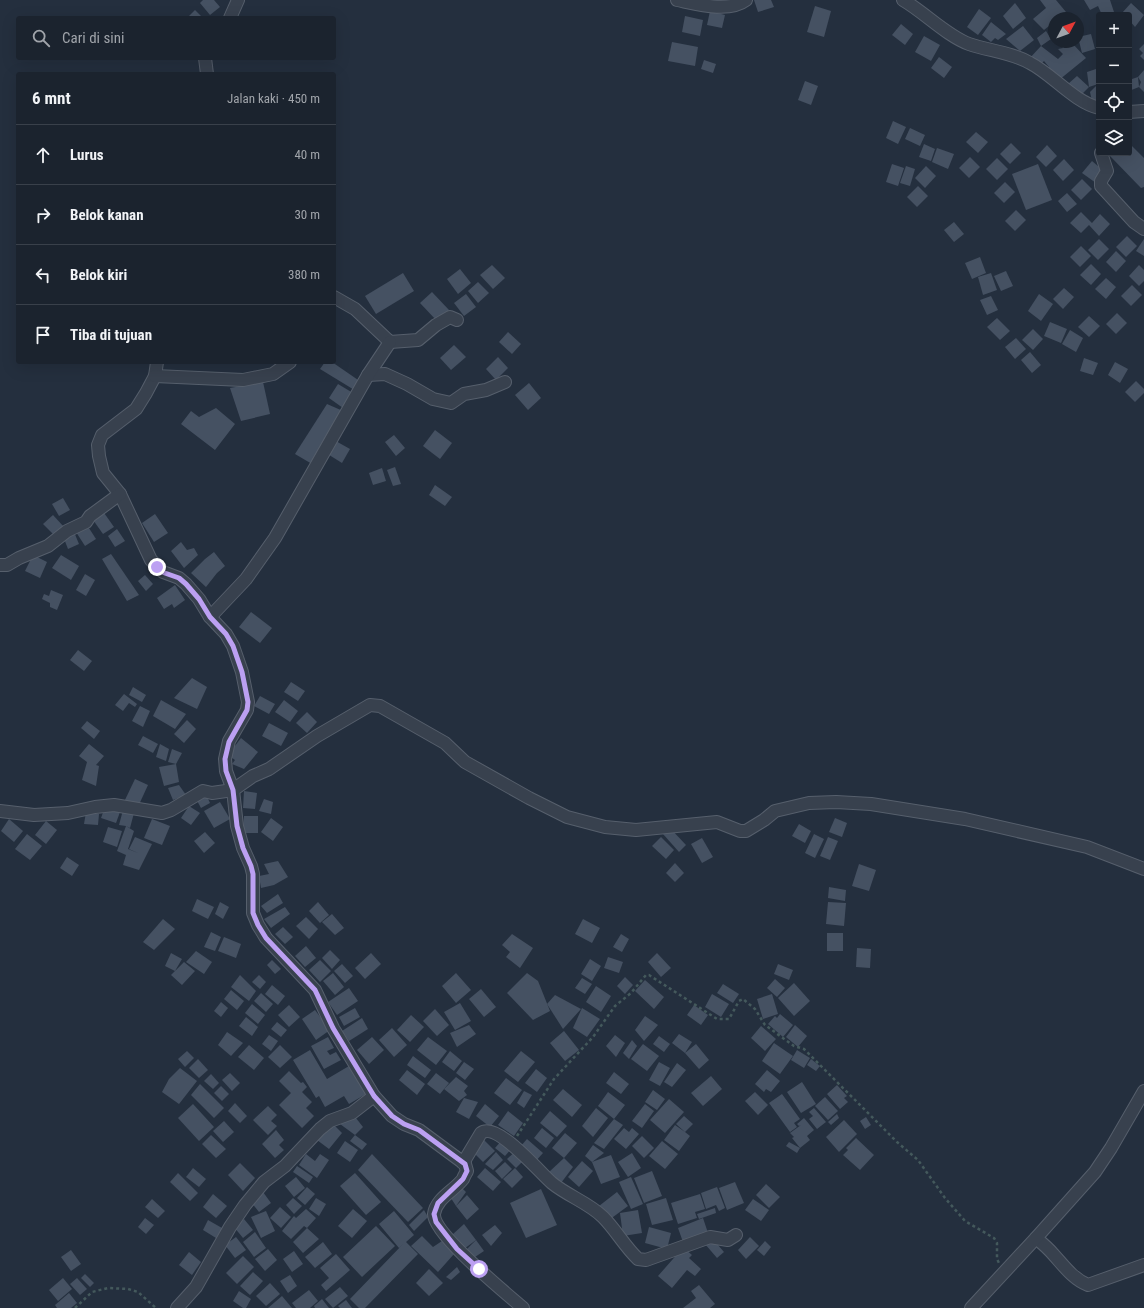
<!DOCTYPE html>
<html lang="id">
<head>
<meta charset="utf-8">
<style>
	:root { --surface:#1b232e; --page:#282f3a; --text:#f1f3f6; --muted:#a0a4aa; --line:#39404a }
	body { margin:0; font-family:"Roboto Condensed",sans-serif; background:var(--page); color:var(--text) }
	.controls { position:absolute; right:12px; top:12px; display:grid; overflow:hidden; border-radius:4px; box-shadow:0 4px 16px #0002 }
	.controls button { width:36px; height:36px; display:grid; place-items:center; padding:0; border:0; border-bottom:1px solid var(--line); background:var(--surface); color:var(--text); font:20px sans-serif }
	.compass { position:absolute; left:1048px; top:12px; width:36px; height:36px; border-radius:50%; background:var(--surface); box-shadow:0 4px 16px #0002; rotate:49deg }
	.stop { position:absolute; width:12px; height:12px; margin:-9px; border:3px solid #bca0f2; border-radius:50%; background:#fff }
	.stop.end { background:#bca0f2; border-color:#fff; box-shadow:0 1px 4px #0008 }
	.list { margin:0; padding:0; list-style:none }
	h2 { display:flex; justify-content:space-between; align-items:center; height:52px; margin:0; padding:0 16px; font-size:17px }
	h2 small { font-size:13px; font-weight:400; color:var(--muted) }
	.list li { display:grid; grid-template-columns:26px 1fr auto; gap:12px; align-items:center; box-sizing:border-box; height:60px; padding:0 16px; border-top:1px solid var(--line) }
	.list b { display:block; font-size:15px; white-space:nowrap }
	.list em { font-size:13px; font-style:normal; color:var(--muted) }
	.icon { flex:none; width:22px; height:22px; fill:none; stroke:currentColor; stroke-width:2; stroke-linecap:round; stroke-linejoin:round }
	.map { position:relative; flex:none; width:1144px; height:1308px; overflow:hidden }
	.search { position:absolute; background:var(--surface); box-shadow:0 4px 16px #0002; left:16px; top:16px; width:320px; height:44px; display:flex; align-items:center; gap:10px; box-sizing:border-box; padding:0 14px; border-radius:4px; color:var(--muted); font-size:15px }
	.panel { position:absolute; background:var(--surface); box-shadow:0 4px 16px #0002; left:16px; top:72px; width:320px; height:292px; border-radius:4px }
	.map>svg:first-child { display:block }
	.building { fill:#455162 }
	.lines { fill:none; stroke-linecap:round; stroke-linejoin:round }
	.street-casing { stroke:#565f6c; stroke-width:14 }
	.path { stroke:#44595c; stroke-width:2.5; stroke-dasharray:3 3; stroke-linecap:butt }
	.street { stroke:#38414e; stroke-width:12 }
	.route { stroke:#bca0f2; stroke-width:5 }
</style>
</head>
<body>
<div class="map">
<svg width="1144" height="1308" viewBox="0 0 1144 1308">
	<rect width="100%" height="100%" fill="#242f3e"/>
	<g class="building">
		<path d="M 203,0 L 214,0 L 220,7 L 210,15 L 200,3 Z"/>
		<path d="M 754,0 L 771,0 L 774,7 L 758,12 Z"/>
		<path d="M 1040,0 L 1056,0 L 1066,12 L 1059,18 L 1054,18 L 1054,22 L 1044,30 L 1033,19 L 1046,8 Z"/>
		<path d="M 1084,0 L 1110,0 L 1115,15 L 1102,15 L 1098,6 L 1090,10 Z"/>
		<path d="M 1015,3 L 1026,18 L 1013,29 L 1003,16 Z"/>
		<path d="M 1131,3 L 1144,15 L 1135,27 L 1129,20 L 1129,15 L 1124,15 L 1122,13 Z"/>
		<path d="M 815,6 L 831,11 L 824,37 L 807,32 Z"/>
		<path d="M 979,9 L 991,18 L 978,35 L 967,27 Z"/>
		<path d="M 195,10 L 203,18 L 187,18 Z"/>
		<path d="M 710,11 L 725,15 L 722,28 L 707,25 Z"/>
		<path d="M 685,16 L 703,20 L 700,36 L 682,32 Z"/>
		<path d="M 991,22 L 1006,34 L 998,40 L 995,38 L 991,42 L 982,35 Z"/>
		<path d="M 901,24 L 913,34 L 905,45 L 892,35 Z"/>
		<path d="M 1023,26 L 1034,40 L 1020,51 L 1006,39 Z"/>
		<path d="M 1046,31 L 1051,39 L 1041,46 L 1058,59 L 1063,54 L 1058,49 L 1063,48 L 1059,42 L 1074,42 L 1072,43 L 1086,58 L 1059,80 L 1046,69 L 1049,67 L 1044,61 L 1039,66 L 1029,59 L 1041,46 L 1037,38 Z"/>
		<path d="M 1091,34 L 1095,49 L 1082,53 L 1078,37 Z"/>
		<path d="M 924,36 L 940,45 L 931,61 L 915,52 Z"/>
		<path d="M 672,42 L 698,47 L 695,66 L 668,61 Z"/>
		<path d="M 1144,44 L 1144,60 L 1140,56 L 1143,53 L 1139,49 Z"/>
		<path d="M 939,57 L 952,67 L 944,78 L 931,68 Z"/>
		<path d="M 704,60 L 716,64 L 713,73 L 701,69 Z"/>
		<path d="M 1099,68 L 1099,102 L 1093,106 L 1090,92 L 1098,84 L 1089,87 L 1079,97 L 1068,84 L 1077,76 L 1089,87 L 1087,72 Z"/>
		<path d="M 1144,70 L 1144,92 L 1139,87 L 1141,82 L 1138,77 Z"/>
		<path d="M 1138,77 L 1139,87 L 1129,91 L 1129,80 Z"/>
		<path d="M 805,81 L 818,86 L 811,105 L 798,100 Z"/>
		<path d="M 893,121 L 906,127 L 898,144 L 886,138 Z"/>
		<path d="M 910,128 L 925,135 L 920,146 L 905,139 Z"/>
		<path d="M 976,132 L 988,142 L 978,153 L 966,142 Z"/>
		<path d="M 1011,143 L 1021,153 L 1010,164 L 1000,154 Z"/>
		<path d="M 1129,143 L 1144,158 L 1144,187 L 1141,188 L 1110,156 L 1113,153 L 1129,153 Z"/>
		<path d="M 924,144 L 935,149 L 931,161 L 919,157 Z"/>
		<path d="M 1047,145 L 1057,156 L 1046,167 L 1036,157 Z"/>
		<path d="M 937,148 L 954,154 L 948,169 L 932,162 Z"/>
		<path d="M 970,157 L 980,167 L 969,178 L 959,168 Z"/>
		<path d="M 997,158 L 1008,169 L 997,180 L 986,169 Z"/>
		<path d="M 1064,159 L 1074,170 L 1063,181 L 1053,170 Z"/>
		<path d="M 1092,161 L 1105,172 L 1096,183 L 1082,173 Z"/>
		<path d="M 892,164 L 904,168 L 898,186 L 886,182 Z"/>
		<path d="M 1038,164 L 1052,200 L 1026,210 L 1012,174 Z"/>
		<path d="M 906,166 L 915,169 L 910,186 L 900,183 Z"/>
		<path d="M 926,166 L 936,176 L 925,188 L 915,178 Z"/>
		<path d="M 1082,179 L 1092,189 L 1081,200 L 1071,190 Z"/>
		<path d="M 1005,182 L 1015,192 L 1004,203 L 994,193 Z"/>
		<path d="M 918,186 L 928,196 L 917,207 L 907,197 Z"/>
		<path d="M 1067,193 L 1077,204 L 1067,212 L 1058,201 Z"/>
		<path d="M 1016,210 L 1026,220 L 1015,231 L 1005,221 Z"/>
		<path d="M 1081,212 L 1092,223 L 1100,214 L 1110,224 L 1099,236 L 1089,225 L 1081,233 L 1070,223 Z"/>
		<path d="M 954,222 L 964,234 L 954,242 L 944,230 Z"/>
		<path d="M 1127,236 L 1137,246 L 1126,257 L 1116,247 Z"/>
		<path d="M 1099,239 L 1109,249 L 1098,260 L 1088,250 Z"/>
		<path d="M 1144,239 L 1144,256 L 1136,251 Z"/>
		<path d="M 1081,246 L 1091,256 L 1080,267 L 1070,257 Z"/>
		<path d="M 1116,251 L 1126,261 L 1116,272 L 1106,262 Z"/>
		<path d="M 980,257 L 986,273 L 972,279 L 965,263 Z"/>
		<path d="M 1091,264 L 1101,274 L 1091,285 L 1080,275 Z"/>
		<path d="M 492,265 L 505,278 L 493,289 L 480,275 Z"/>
		<path d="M 1139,265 L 1144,270 L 1144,281 L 1139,286 L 1129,276 Z"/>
		<path d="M 460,269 L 471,283 L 458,294 L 447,279 Z"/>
		<path d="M 1006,271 L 1013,286 L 1001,291 L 994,276 Z"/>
		<path d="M 403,273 L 414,291 L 376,314 L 365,296 Z"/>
		<path d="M 991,273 L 997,290 L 983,295 L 978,277 Z"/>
		<path d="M 1106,278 L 1116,287 L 1106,299 L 1095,289 Z"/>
		<path d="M 478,282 L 489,293 L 478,303 L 468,291 Z"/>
		<path d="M 1132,285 L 1142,295 L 1131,306 L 1121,296 Z"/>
		<path d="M 1064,288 L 1074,297 L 1063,309 L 1053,299 Z"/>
		<path d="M 432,292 L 449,310 L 437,321 L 420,303 Z"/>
		<path d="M 466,294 L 476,307 L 464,316 L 454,303 Z"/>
		<path d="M 1039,294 L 1053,304 L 1041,321 L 1028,311 Z"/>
		<path d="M 991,296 L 998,310 L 987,315 L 980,300 Z"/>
		<path d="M 1117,313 L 1127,323 L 1116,334 L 1106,324 Z"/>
		<path d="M 1089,316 L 1100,326 L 1089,337 L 1078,327 Z"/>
		<path d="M 997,318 L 1010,331 L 1000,340 L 987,327 Z"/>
		<path d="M 1050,322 L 1067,329 L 1061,343 L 1044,336 Z"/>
		<path d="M 1033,329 L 1043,339 L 1033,350 L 1022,340 Z"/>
		<path d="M 1070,330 L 1083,338 L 1076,352 L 1062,344 Z"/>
		<path d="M 508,332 L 521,344 L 512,354 L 499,342 Z"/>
		<path d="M 1016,338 L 1026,349 L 1015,359 L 1005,347 Z"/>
		<path d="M 454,345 L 466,357 L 451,370 L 440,358 Z"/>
		<path d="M 1030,352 L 1041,365 L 1032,373 L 1021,360 Z"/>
		<path d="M 498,357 L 508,368 L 496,380 L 486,369 Z"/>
		<path d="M 1084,358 L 1098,363 L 1093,375 L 1080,371 Z"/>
		<path d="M 325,362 L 332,362 L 361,382 L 356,391 L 320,369 Z"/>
		<path d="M 1115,362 L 1128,369 L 1120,383 L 1108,375 Z"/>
		<path d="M 1136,381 L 1144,389 L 1144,393 L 1135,402 L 1125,392 Z"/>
		<path d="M 263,382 L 270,414 L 241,421 L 230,388 Z"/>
		<path d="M 529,383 L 541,398 L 528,410 L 515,395 Z"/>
		<path d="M 338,384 L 353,393 L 343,408 L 329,398 Z"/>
		<path d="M 327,404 L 343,411 L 312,464 L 295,454 Z"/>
		<path d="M 216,408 L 235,424 L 215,450 L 181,424 L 191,411 L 199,417 Z"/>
		<path d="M 435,430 L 452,443 L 440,459 L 423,446 Z"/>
		<path d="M 394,435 L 405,448 L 396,456 L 385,442 Z"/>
		<path d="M 334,440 L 350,449 L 342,463 L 326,453 Z"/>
		<path d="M 395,467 L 401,484 L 393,486 L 387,470 Z"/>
		<path d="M 382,468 L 386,481 L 373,485 L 369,473 Z"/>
		<path d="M 435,485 L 452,497 L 445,506 L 429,495 Z"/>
		<path d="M 63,498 L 70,510 L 59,516 L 52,504 Z"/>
		<path d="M 102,510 L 114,527 L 103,534 L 91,517 Z"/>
		<path d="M 155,514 L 168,533 L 154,542 L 142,523 Z"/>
		<path d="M 53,515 L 64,527 L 55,536 L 43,524 Z"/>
		<path d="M 87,525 L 96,539 L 85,546 L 76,532 Z"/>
		<path d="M 117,529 L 125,541 L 115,547 L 108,536 Z"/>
		<path d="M 74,532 L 79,544 L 68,549 L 63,536 Z"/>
		<path d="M 181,542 L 187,550 L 194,548 L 198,555 L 184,568 L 171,551 Z"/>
		<path d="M 214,552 L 225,566 L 217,573 L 206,587 L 191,573 L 205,559 Z"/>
		<path d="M 111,554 L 139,595 L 127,601 L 102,559 Z"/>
		<path d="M 33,555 L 47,562 L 40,578 L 25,571 Z"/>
		<path d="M 61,555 L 79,566 L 71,580 L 52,568 Z"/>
		<path d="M 85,574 L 95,580 L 86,596 L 76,590 Z"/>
		<path d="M 145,575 L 153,584 L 146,591 L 138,581 Z"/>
		<path d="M 175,585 L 185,600 L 174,608 L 172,604 L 164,609 L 157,598 Z"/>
		<path d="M 51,590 L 63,595 L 57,610 L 50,607 L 50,603 L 42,599 L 44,594 L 49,596 Z"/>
		<path d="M 251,612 L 272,628 L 260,643 L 239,627 Z"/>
		<path d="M 78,650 L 92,661 L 84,671 L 70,660 Z"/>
		<path d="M 192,678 L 207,687 L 197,709 L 174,698 Z"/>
		<path d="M 291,682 L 305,691 L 298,701 L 284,692 Z"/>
		<path d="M 133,687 L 146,695 L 142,702 L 129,695 Z"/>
		<path d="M 124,694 L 137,704 L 135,707 L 129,703 L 123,711 L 115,705 Z"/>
		<path d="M 260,696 L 275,704 L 269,714 L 254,706 Z"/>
		<path d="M 161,700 L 186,714 L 175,729 L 153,716 Z"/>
		<path d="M 284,700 L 298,711 L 290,722 L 275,712 Z"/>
		<path d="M 140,706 L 150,711 L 143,727 L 132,721 Z"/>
		<path d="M 307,712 L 317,722 L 307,733 L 296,723 Z"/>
		<path d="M 187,720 L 196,729 L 184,743 L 174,734 Z"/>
		<path d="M 87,721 L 100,731 L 94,739 L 81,728 Z"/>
		<path d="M 269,723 L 288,733 L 281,746 L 262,736 Z"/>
		<path d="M 143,736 L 158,744 L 153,753 L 138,745 Z"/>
		<path d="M 241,738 L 258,752 L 244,769 L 232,764 L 235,760 L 228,755 Z"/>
		<path d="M 89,744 L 104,756 L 96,765 L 99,766 L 96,786 L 82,780 L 87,762 L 79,756 Z"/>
		<path d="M 160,744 L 169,749 L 166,761 L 156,757 Z"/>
		<path d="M 172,749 L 182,753 L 176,764 L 168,762 Z"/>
		<path d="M 176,764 L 179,782 L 164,786 L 159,767 Z"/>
		<path d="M 135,779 L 148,785 L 137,809 L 124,802 Z"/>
		<path d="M 179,785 L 186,795 L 173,800 L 168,788 Z"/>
		<path d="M 244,791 L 257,793 L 255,809 L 243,808 Z"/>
		<path d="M 205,792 L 210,803 L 201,808 L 195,797 Z"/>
		<path d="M 264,799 L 273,802 L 271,814 L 259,811 Z"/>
		<path d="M 220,802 L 230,819 L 214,828 L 204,811 Z"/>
		<path d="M 189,806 L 200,813 L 191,825 L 181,818 Z"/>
		<path d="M 105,807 L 120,812 L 116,823 L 101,818 Z"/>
		<path d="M 123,810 L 134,813 L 130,828 L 126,826 L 134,831 L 128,849 L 138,853 L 129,849 L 135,837 L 152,844 L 139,870 L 123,865 L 126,855 L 117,851 L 126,826 L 119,825 Z"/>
		<path d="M 86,812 L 99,814 L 98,825 L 84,824 Z"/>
		<path d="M 244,816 L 258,816 L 258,833 L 243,833 Z"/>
		<path d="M 271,818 L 283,827 L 273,841 L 261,832 Z"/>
		<path d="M 835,818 L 847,823 L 842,837 L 829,832 Z"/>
		<path d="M 9,819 L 23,831 L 14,842 L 1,831 Z"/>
		<path d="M 152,819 L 170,826 L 162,845 L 144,838 Z"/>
		<path d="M 46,821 L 57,830 L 46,844 L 35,835 Z"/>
		<path d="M 799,824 L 811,831 L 805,843 L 792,836 Z"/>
		<path d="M 108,827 L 122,831 L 117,847 L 103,842 Z"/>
		<path d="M 670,828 L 686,845 L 679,852 L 663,834 Z"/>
		<path d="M 205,832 L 215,843 L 204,853 L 194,841 Z"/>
		<path d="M 27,834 L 42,846 L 30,860 L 15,849 Z"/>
		<path d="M 814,834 L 824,839 L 815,858 L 805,853 Z"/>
		<path d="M 661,837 L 674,850 L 666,859 L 652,846 Z"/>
		<path d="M 828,837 L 838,841 L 830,860 L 820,856 Z"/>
		<path d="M 702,838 L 713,857 L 702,863 L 691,844 Z"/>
		<path d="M 67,857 L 79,865 L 72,876 L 60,868 Z"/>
		<path d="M 278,861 L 288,877 L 274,885 L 261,888 L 259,876 L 269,874 L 264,864 Z"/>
		<path d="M 675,863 L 684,873 L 675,882 L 666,873 Z"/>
		<path d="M 859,864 L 876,870 L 869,891 L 852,886 Z"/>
		<path d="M 829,887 L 846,890 L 845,901 L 828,898 Z"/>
		<path d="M 278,894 L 283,903 L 267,913 L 261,906 Z"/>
		<path d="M 197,899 L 214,907 L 208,919 L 192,911 Z"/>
		<path d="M 220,902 L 229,907 L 223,919 L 215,914 Z"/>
		<path d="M 318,902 L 329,915 L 320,923 L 309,911 Z"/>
		<path d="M 828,902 L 846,903 L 844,926 L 826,924 Z"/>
		<path d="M 285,907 L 290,914 L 271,928 L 264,919 Z"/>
		<path d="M 332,914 L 344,928 L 335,935 L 322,922 Z"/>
		<path d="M 306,917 L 318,929 L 309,939 L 296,926 Z"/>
		<path d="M 163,919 L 175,929 L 154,950 L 143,942 Z"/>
		<path d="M 583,919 L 600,928 L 592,943 L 575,934 Z"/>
		<path d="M 283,927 L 293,937 L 285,944 L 275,934 Z"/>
		<path d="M 211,932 L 221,937 L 215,951 L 204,947 Z"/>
		<rect x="827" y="933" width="16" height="18"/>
		<path d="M 512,934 L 533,948 L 520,968 L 506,957 L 510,952 L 502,945 Z"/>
		<path d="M 621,934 L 629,939 L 622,952 L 613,947 Z"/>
		<path d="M 224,937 L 241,944 L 236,958 L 218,951 Z"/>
		<path d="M 306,946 L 316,958 L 305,967 L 295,956 Z"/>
		<path d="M 857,948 L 871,949 L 870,968 L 856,967 Z"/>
		<path d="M 330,950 L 340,960 L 332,969 L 322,958 Z"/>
		<path d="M 196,951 L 212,962 L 204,974 L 186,962 Z"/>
		<path d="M 171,953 L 182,959 L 175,971 L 184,962 L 195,971 L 182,985 L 171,975 L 175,971 L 165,966 Z"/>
		<path d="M 371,953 L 381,964 L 365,979 L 355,968 Z"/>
		<path d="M 657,953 L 671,968 L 661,977 L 648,962 Z"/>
		<path d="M 608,957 L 623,962 L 619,973 L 604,968 Z"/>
		<path d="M 590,959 L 601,966 L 592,981 L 581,974 Z"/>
		<path d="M 272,960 L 281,969 L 275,974 L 267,965 Z"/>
		<path d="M 320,960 L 331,971 L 320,982 L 309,970 Z"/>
		<path d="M 342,964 L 353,976 L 345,983 L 334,971 Z"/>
		<path d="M 778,964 L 793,970 L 789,980 L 774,974 Z"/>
		<path d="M 333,973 L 344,987 L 335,995 L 323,981 Z"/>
		<path d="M 456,973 L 471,990 L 456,1003 L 442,986 Z"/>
		<path d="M 527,973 L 538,981 L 550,1011 L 533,1020 L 507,993 Z"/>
		<path d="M 240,975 L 256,991 L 249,1001 L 231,987 Z"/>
		<path d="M 259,975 L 266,982 L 260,989 L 252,982 Z"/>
		<path d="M 625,977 L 633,985 L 625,994 L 617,986 Z"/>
		<path d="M 582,978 L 592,984 L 585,994 L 575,988 Z"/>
		<path d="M 775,979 L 785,988 L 777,997 L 767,988 Z"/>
		<path d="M 645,980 L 664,997 L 654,1009 L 635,991 Z"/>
		<path d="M 794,983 L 810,1001 L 794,1016 L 778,998 Z"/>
		<path d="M 723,984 L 739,994 L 733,1003 L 717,993 Z"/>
		<path d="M 272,985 L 285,996 L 278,1005 L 265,994 Z"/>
		<path d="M 596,986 L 611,996 L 601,1012 L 586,1002 Z"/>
		<path d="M 349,988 L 358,1001 L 337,1015 L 328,1002 Z"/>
		<path d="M 481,989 L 496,1007 L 484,1017 L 469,999 Z"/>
		<path d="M 231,990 L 244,1001 L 237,1010 L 224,999 Z"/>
		<path d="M 261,993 L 273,1004 L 266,1012 L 254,1001 Z"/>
		<path d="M 712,994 L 729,1004 L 721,1017 L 705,1007 Z"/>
		<path d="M 772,994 L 778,1014 L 763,1019 L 757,999 Z"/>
		<path d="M 555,995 L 581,1009 L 563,1029 L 547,1004 Z"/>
		<path d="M 221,1002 L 228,1008 L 221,1017 L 214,1011 Z"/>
		<path d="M 460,1003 L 471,1021 L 455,1030 L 444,1012 Z"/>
		<path d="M 252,1004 L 265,1015 L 258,1024 L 245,1013 Z"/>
		<path d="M 289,1005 L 300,1017 L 289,1027 L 278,1015 Z"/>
		<path d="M 694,1005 L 708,1015 L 701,1025 L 687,1015 Z"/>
		<path d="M 355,1008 L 360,1017 L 344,1026 L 339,1017 Z"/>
		<path d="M 582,1008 L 600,1019 L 587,1037 L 573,1028 Z"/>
		<path d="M 435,1009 L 449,1025 L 437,1036 L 423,1021 Z"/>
		<path d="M 315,1010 L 330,1030 L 316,1040 L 302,1019 Z"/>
		<path d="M 780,1014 L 793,1025 L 783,1037 L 768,1024 L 775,1016 L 777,1018 Z"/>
		<path d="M 411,1015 L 424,1027 L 410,1042 L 397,1030 Z"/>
		<path d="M 645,1016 L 658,1025 L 644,1041 L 635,1030 Z"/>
		<path d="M 246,1017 L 258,1027 L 252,1036 L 239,1026 Z"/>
		<path d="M 362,1018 L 368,1029 L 349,1041 L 342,1031 Z"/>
		<path d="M 277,1022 L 287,1030 L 281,1037 L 271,1029 Z"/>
		<path d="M 469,1025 L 476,1034 L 457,1047 L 450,1033 Z"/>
		<path d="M 795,1025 L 807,1036 L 798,1047 L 786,1037 Z"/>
		<path d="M 761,1026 L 776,1039 L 765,1051 L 751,1038 Z"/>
		<path d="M 392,1028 L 407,1045 L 394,1057 L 379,1040 Z"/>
		<path d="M 564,1031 L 579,1050 L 565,1061 L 550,1043 Z"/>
		<path d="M 227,1032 L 243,1043 L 231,1056 L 218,1045 Z"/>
		<path d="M 679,1034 L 692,1042 L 685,1053 L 696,1044 L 709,1060 L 699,1069 L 685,1053 L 672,1043 Z"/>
		<path d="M 269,1035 L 278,1041 L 271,1051 L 262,1044 Z"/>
		<path d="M 615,1035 L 625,1043 L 616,1057 L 606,1046 Z"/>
		<path d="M 659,1036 L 670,1044 L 664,1052 L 653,1044 Z"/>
		<path d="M 328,1037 L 334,1048 L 327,1051 L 330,1055 L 336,1052 L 341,1060 L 324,1069 L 311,1046 Z"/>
		<path d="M 372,1037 L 384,1050 L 369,1064 L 357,1050 Z"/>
		<path d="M 428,1037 L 447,1051 L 436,1065 L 417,1050 Z"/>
		<path d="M 632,1040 L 637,1046 L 629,1059 L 623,1053 Z"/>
		<path d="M 774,1043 L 793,1056 L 780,1074 L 762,1061 Z"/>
		<path d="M 643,1044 L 659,1056 L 647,1071 L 631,1059 Z"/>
		<path d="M 249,1045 L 264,1058 L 254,1070 L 238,1057 Z"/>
		<path d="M 280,1045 L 292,1057 L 280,1068 L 268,1057 Z"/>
		<path d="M 310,1050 L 327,1079 L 349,1066 L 366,1094 L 349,1104 L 344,1096 L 325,1107 L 319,1096 L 316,1098 L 293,1060 Z"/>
		<path d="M 797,1050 L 810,1058 L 804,1068 L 791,1060 Z"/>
		<path d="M 187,1051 L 194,1058 L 185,1067 L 178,1059 Z"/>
		<path d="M 450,1051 L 462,1061 L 454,1071 L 442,1062 Z"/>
		<path d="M 521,1051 L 535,1062 L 518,1082 L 504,1071 Z"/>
		<path d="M 413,1056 L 431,1070 L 425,1078 L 407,1065 Z"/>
		<path d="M 198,1059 L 208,1070 L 199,1078 L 189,1068 Z"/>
		<path d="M 811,1059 L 820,1066 L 816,1071 L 807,1065 Z"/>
		<path d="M 464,1062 L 474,1069 L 465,1080 L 456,1073 Z"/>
		<path d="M 659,1062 L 670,1068 L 660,1086 L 649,1080 Z"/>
		<path d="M 677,1063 L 686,1070 L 672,1087 L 664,1082 Z"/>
		<path d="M 180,1068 L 197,1081 L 179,1104 L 162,1092 L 169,1079 Z"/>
		<path d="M 536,1069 L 547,1078 L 537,1092 L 525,1083 Z"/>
		<path d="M 407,1070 L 425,1084 L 417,1095 L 399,1080 Z"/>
		<path d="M 767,1070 L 780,1081 L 771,1092 L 766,1089 L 764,1092 L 755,1084 Z"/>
		<path d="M 289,1071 L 301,1083 L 303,1082 L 307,1087 L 302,1092 L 312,1102 L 306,1108 L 314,1116 L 302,1128 L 279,1105 L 291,1093 L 279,1081 Z"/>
		<path d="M 614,1072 L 629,1084 L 621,1094 L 606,1083 Z"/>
		<path d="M 230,1073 L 240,1083 L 232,1091 L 222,1080 Z"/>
		<path d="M 436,1073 L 449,1083 L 440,1094 L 427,1084 Z"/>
		<path d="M 211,1074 L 219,1083 L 213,1089 L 204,1081 Z"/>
		<path d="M 711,1076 L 722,1089 L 703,1106 L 691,1093 Z"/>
		<path d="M 456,1077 L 468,1086 L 464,1091 L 467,1095 L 459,1101 L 444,1089 Z"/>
		<path d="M 506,1078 L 522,1090 L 510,1105 L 494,1093 Z"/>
		<path d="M 802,1082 L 816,1104 L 801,1113 L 787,1092 Z"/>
		<path d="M 200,1084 L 224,1108 L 214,1118 L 191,1095 Z"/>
		<path d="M 837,1085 L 847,1096 L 844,1098 L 848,1102 L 840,1109 L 827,1094 Z"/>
		<path d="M 221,1086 L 229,1094 L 222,1101 L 214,1093 Z"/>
		<path d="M 563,1089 L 582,1105 L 572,1117 L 553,1100 Z"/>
		<path d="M 653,1090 L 665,1099 L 657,1110 L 645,1102 Z"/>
		<path d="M 524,1091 L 532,1095 L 524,1108 L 517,1103 Z"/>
		<path d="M 608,1092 L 625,1105 L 614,1119 L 598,1106 Z"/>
		<path d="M 755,1092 L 768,1105 L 758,1115 L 745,1101 Z"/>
		<path d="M 782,1094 L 800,1119 L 794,1123 L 797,1127 L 790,1132 L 769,1103 Z"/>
		<path d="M 825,1097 L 838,1111 L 828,1120 L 815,1106 Z"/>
		<path d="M 464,1098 L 478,1102 L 469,1119 L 456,1112 Z"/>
		<path d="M 669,1099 L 684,1112 L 665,1133 L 650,1120 Z"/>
		<path d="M 235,1103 L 247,1116 L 240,1123 L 228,1111 Z"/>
		<path d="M 193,1104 L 214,1127 L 199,1141 L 178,1118 Z"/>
		<path d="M 485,1104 L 499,1116 L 490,1127 L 476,1116 Z"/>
		<path d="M 645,1104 L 654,1111 L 642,1128 L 632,1121 Z"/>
		<path d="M 268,1106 L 277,1115 L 271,1121 L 277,1126 L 268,1135 L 253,1120 Z"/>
		<path d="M 596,1108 L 608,1118 L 593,1137 L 582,1126 Z"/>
		<path d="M 814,1108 L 826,1122 L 817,1129 L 809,1119 L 813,1116 L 809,1112 Z"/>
		<path d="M 508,1111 L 523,1123 L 514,1136 L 498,1125 Z"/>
		<path d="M 550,1111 L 567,1126 L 557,1137 L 540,1123 Z"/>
		<path d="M 352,1113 L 363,1127 L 355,1135 L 340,1124 Z"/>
		<path d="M 837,1114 L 839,1118 L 831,1125 L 828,1122 Z"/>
		<path d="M 684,1116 L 693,1124 L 685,1132 L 690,1136 L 679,1151 L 664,1140 L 675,1125 L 685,1132 L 676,1124 Z"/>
		<path d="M 866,1117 L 871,1125 L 865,1129 L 860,1121 Z"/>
		<path d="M 804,1118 L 814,1130 L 807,1136 L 810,1140 L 800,1148 L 792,1138 L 794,1137 L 790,1133 L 801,1125 L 799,1126 L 797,1124 Z"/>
		<path d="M 614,1119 L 623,1125 L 604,1149 L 594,1143 Z"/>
		<path d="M 844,1120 L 857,1134 L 839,1152 L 826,1137 Z"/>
		<path d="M 224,1121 L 234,1132 L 223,1142 L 213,1131 Z"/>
		<path d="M 330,1121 L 342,1133 L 329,1149 L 317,1140 Z"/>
		<path d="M 542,1128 L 554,1138 L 546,1148 L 534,1138 Z"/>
		<path d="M 624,1128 L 629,1132 L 632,1128 L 639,1134 L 626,1149 L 614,1139 Z"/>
		<path d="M 276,1130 L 284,1140 L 279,1145 L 284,1150 L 275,1158 L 262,1144 Z"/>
		<path d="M 565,1133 L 577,1143 L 564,1158 L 552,1148 Z"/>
		<path d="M 211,1135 L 226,1149 L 216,1158 L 202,1144 Z"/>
		<path d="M 355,1135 L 367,1144 L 362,1150 L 350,1141 Z"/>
		<path d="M 642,1136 L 654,1148 L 644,1158 L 632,1146 Z"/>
		<path d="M 856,1138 L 874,1155 L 860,1170 L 843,1155 L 848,1150 L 846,1148 Z"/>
		<path d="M 527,1139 L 543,1153 L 535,1162 L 520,1147 Z"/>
		<path d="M 484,1140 L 495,1151 L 483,1162 L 472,1151 Z"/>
		<path d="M 502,1140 L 512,1148 L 505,1156 L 495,1148 Z"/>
		<path d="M 345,1141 L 358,1150 L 350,1162 L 337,1153 Z"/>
		<path d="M 662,1141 L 678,1154 L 665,1169 L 649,1156 Z"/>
		<path d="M 789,1142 L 800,1148 L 797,1153 L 786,1146 Z"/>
		<path d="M 593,1145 L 604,1153 L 592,1162 L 611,1155 L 620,1177 L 601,1184 L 592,1162 L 585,1156 Z"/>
		<path d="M 516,1151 L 524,1160 L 516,1168 L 507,1159 Z"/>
		<path d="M 496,1152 L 503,1160 L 493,1170 L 485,1164 Z"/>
		<path d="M 632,1153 L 641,1168 L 628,1177 L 618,1162 Z"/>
		<path d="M 306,1154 L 315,1161 L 320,1154 L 329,1160 L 317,1178 L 299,1165 Z"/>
		<path d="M 372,1154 L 423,1208 L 408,1222 L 358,1170 Z"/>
		<path d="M 564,1158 L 573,1167 L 561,1183 L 548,1173 Z"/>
		<path d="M 582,1161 L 593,1171 L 579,1187 L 568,1177 Z"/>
		<path d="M 505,1162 L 512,1169 L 502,1179 L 495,1171 Z"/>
		<path d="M 240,1163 L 255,1178 L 243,1191 L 228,1175 Z"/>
		<path d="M 297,1166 L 313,1177 L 309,1183 L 293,1172 Z"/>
		<path d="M 193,1168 L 206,1179 L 199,1187 L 186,1177 Z"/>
		<path d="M 485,1168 L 501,1182 L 493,1191 L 477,1177 Z"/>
		<path d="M 515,1168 L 523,1177 L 512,1188 L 503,1179 Z"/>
		<path d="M 652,1171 L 662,1196 L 644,1203 L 634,1178 Z"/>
		<path d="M 178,1173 L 198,1193 L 190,1201 L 170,1182 Z"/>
		<path d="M 355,1173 L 381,1202 L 366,1215 L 340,1186 Z"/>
		<path d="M 296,1177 L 305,1188 L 294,1197 L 285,1186 Z"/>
		<path d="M 631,1177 L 643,1204 L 631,1209 L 619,1182 Z"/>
		<path d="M 735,1182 L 744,1203 L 727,1210 L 719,1188 Z"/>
		<path d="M 766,1184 L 780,1197 L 769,1208 L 756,1195 Z"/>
		<path d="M 307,1187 L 315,1194 L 305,1205 L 297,1198 Z"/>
		<path d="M 461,1187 L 466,1192 L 456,1206 L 467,1195 L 479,1209 L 467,1220 L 456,1206 L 449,1195 Z"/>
		<path d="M 717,1187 L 725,1208 L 719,1211 L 716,1205 L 706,1209 L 701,1193 Z"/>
		<path d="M 541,1189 L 557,1225 L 526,1238 L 510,1203 Z"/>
		<path d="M 263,1192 L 271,1203 L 259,1212 L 251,1202 Z"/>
		<path d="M 617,1192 L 628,1206 L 609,1220 L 599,1206 Z"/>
		<path d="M 213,1194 L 227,1206 L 216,1218 L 203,1207 Z"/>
		<path d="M 700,1194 L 705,1209 L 695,1212 L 697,1218 L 678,1224 L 671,1203 Z"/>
		<path d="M 293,1198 L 302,1206 L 294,1214 L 286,1205 Z"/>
		<path d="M 316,1198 L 326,1204 L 319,1216 L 309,1209 Z"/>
		<path d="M 666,1198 L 673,1220 L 652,1225 L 646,1204 Z"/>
		<path d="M 152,1199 L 165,1211 L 158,1218 L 145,1207 Z"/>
		<path d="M 753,1199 L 769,1210 L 761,1221 L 745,1210 Z"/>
		<path d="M 280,1207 L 291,1217 L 281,1228 L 270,1218 Z"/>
		<path d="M 715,1208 L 716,1213 L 699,1219 L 697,1214 Z"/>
		<path d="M 306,1209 L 316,1218 L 307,1228 L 319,1239 L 303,1253 L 293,1242 L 307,1228 L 304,1226 L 291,1239 L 282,1231 L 294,1216 L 296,1218 Z"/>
		<path d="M 353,1209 L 367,1221 L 352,1238 L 338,1226 Z"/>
		<path d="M 424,1210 L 428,1217 L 414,1231 L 409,1225 Z"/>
		<path d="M 638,1210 L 642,1233 L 623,1236 L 620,1213 Z"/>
		<path d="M 266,1211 L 275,1231 L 261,1238 L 251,1217 Z"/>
		<path d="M 394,1211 L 414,1235 L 406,1242 L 418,1254 L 365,1308 L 359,1308 L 350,1299 L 404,1243 L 399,1248 L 379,1224 Z"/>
		<path d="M 145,1218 L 154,1225 L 146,1234 L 138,1227 Z"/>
		<path d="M 703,1218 L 708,1233 L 683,1242 L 678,1228 Z"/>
		<path d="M 244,1219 L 253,1230 L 243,1238 L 234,1227 Z"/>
		<path d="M 208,1220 L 222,1228 L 216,1238 L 203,1230 Z"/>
		<path d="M 464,1224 L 476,1240 L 464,1249 L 452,1235 Z"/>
		<path d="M 495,1225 L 502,1233 L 491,1246 L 482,1235 Z"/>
		<path d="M 376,1226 L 395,1246 L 362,1277 L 343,1257 Z"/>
		<path d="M 649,1227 L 671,1233 L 667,1249 L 645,1243 Z"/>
		<path d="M 255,1232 L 266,1248 L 254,1257 L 243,1242 Z"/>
		<path d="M 422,1236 L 433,1247 L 442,1241 L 454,1254 L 438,1272 L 411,1246 Z"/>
		<path d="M 236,1237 L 246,1250 L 235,1258 L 225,1245 Z"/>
		<path d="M 750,1237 L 759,1246 L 746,1259 L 738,1250 Z"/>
		<path d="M 712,1238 L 724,1252 L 717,1258 L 705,1244 Z"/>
		<path d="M 476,1240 L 484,1251 L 472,1259 L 464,1252 Z"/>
		<path d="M 765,1241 L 771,1247 L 764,1256 L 757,1250 Z"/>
		<path d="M 323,1242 L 332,1254 L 315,1268 L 305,1257 Z"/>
		<path d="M 268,1249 L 277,1260 L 265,1271 L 255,1259 Z"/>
		<path d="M 685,1249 L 692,1255 L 689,1258 L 701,1269 L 695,1276 L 687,1270 L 672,1288 L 658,1276 L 680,1251 Z"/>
		<path d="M 71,1250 L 81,1264 L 71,1271 L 61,1257 Z"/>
		<path d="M 294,1251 L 303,1264 L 292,1272 L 283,1259 Z"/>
		<path d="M 189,1252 L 201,1262 L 192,1275 L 179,1265 Z"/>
		<path d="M 336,1254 L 350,1270 L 326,1291 L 321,1285 L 329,1278 L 320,1268 Z"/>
		<path d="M 243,1256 L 254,1267 L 237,1284 L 226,1273 Z"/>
		<path d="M 457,1267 L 460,1272 L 451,1280 L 446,1277 Z"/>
		<path d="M 429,1269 L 443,1283 L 429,1296 L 416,1283 Z"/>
		<path d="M 253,1272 L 263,1281 L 250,1295 L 240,1286 Z"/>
		<path d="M 85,1274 L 94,1283 L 90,1287 L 81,1278 Z"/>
		<path d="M 290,1275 L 297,1286 L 288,1293 L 280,1281 Z"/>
		<path d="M 63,1278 L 72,1289 L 58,1301 L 49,1290 Z"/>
		<path d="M 77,1278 L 87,1289 L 80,1295 L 70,1284 Z"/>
		<path d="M 270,1283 L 280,1294 L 266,1306 L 256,1296 Z"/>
		<path d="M 699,1285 L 715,1304 L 710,1308 L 683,1308 L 696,1298 L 691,1291 Z"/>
		<path d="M 340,1287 L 348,1296 L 333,1308 L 325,1299 Z"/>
		<path d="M 309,1290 L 318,1301 L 310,1308 L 296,1308 L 292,1303 Z"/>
		<path d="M 239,1291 L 251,1299 L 246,1308 L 243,1308 L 233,1301 Z"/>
		<path d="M 69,1293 L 77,1303 L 71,1308 L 57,1308 L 55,1305 Z"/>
		<path d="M 282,1296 L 292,1308 L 268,1308 Z"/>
		<path d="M 322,1299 L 329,1308 L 315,1308 L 314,1306 Z"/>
		<path d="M 346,1300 L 352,1308 L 340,1308 L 338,1306 Z"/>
	</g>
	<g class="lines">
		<g class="street-casing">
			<g id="street">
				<path d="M 677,0 C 697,4 729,13 746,0"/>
				<path d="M 903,0 C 924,12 947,36 969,44 C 989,51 1011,52 1030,63 C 1052,74 1074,102 1099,108"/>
				<path d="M 230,18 L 238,0"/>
				<path d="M 205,58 L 207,74"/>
				<path d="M 1129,112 L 1144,111"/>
				<path d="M 1101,153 L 1107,171 L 1101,181 L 1101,186 L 1134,222 L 1144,229"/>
				<path d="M 334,297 L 355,309 L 390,342 L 418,340 L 436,325 L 450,317 L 457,320"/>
				<path d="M 157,362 L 155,376 L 146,393 L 136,409 L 102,435 L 98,445 L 99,456 L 103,473 L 120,494 L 151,560 L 163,572 L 179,578 L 186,584 L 199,599 L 210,617 L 226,634 L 233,646 L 242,672 L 248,702 L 247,710 L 229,741 L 225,759 L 226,771 L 233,790 L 237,826 L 243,848 L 251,866 L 253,874 L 253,913 L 258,925 L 266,938 L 315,990 L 333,1028 L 374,1096 L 392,1116 L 404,1124 L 419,1130 L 465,1164 L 467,1171 C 466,1173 464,1176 463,1179 C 455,1190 436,1198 434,1214 C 433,1234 506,1293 523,1308"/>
				<path d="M 368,375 L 385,374 L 407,384 L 433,399 L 451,403 L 464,394 L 486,390 L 505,382"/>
				<path d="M 155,376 L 243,380 L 273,374 L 290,362"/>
				<path d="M 0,565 L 7,565 L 19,558 L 48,546 L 67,531 L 86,522 L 90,516 L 120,494"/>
				<path d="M 210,617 L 246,579 L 275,538 L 368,375 L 390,342"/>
				<path d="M 0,811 L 34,815 L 68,813 L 95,807 L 114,805 L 162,813 L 171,810 L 203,791 L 212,793 L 233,790 L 253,776 L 269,769 L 317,736 L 370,705 L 380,706 L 445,743 L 465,762 L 529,798 L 567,817 L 605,827 L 636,830 L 717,822 L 740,831 L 746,831 L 764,820 L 775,811 L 809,803 L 836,802 L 871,804 L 965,819 L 1087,847 L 1144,869"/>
				<path d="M 463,1163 L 481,1133 C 497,1121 540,1173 552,1183 C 568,1196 589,1203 603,1217 C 616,1230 625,1247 638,1259 L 646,1260 L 710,1237 L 728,1240 L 736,1235"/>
				<path d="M 1036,1238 C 1042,1243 1048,1248 1053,1254 C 1064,1266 1073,1279 1088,1285 L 1144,1265"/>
				<path d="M 177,1308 L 196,1287 L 230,1227 L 245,1205 L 264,1182 L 285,1166 L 320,1129 L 330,1121 L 352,1113 L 374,1096"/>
				<path d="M 971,1308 L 1036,1238 L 1095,1172 L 1111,1148 L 1144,1091"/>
			</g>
		</g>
		<g class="path">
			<path d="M 517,1136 L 554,1079 L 593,1037 L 615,1006 L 631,993 L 646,975 L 649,975 L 717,1019 L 729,1019 L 739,1001 L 743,999 L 755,1009 L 765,1025 L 794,1046 L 804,1049 L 897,1142 L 918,1160 L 945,1198 L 965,1221 L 994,1238 L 997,1243 L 997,1259 L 999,1263"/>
			<path d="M 75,1308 L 92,1292 L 108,1288 L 128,1289 L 138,1292 L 156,1308"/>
		</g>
		<use href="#street" class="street"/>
	</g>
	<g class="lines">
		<path class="route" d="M 157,567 L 162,572 L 179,578 L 186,584 L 199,599 L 210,617 L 226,634 L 233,646 L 242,672 L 248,702 L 247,710 L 229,742 L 225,759 L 226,771 L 233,790 L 237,826 L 243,848 L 251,866 L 253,874 L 253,913 L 258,925 L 266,938 L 315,990 L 333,1028 L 374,1096 L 392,1116 L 404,1124 L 419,1130 L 465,1164 L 467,1171 L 463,1179 L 438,1203 L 434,1214 L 436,1222 L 457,1249 L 479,1269"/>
	</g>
</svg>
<div class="controls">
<button>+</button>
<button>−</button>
<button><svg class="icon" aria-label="locate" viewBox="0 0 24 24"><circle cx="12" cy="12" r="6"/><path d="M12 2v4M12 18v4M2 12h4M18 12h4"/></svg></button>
<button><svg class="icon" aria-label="layers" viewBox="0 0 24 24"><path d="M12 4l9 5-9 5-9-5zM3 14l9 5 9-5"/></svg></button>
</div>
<svg class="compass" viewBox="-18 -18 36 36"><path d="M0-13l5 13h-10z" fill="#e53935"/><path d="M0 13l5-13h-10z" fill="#a0a4aa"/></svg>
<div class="stop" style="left:479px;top:1269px"></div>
<div class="stop end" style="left:157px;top:567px"></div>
<div class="search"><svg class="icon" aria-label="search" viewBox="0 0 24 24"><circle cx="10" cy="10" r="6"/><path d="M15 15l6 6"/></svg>Cari di sini</div>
<section class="panel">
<h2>6 mnt<small>Jalan kaki · 450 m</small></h2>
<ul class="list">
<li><svg class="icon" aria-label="ahead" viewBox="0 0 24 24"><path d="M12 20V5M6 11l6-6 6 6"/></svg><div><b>Lurus</b></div><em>40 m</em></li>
<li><svg class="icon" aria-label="right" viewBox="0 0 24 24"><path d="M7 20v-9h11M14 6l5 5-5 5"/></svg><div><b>Belok kanan</b></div><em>30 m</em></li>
<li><svg class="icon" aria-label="left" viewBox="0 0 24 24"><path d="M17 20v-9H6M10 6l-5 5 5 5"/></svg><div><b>Belok kiri</b></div><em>380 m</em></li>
<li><svg class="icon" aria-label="arrive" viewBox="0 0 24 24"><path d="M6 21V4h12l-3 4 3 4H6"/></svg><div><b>Tiba di tujuan</b></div></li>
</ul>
</section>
</div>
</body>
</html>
